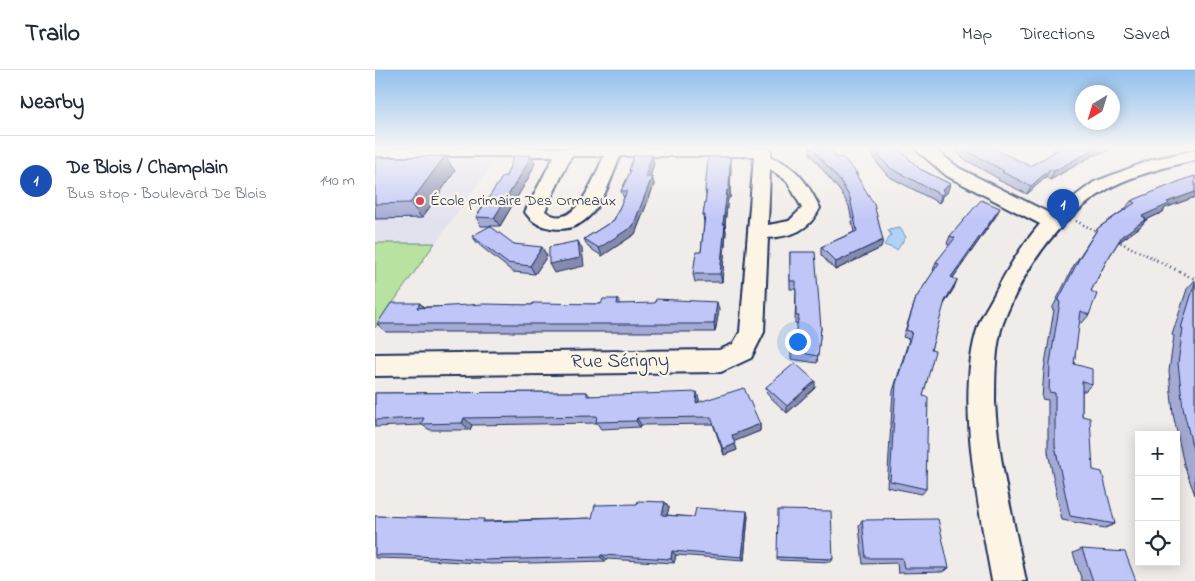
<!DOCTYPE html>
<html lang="en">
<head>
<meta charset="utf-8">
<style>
	:root { --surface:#fff; --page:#f6f6f7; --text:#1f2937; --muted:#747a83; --line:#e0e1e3; --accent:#b45309 }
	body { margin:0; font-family:"Indie Flower",sans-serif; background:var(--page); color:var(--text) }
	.controls { position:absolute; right:15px; bottom:15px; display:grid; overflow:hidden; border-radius:0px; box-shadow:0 2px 12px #0003 }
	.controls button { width:45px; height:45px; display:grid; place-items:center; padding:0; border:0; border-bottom:1px solid var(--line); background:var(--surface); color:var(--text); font:25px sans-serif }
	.compass { position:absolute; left:700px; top:15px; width:45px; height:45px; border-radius:50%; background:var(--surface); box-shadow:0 2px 12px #0003; rotate:218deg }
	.you { position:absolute; left:422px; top:271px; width:18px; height:18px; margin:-12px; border:4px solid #fff; border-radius:50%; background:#1a73e8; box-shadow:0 0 0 8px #1a73e833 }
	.badge { display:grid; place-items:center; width:32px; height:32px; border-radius:50%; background:var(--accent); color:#fff; font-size:16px; font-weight:700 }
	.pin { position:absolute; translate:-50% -41px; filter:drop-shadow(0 1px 2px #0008) }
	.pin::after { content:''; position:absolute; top:26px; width:18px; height:15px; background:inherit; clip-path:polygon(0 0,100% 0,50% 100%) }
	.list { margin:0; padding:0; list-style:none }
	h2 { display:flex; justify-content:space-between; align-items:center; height:65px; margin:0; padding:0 20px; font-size:21px }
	h2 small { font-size:16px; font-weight:400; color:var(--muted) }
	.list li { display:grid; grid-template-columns:32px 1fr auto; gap:15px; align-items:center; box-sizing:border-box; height:90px; padding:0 20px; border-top:1px solid var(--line) }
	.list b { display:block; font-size:19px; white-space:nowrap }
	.list p { margin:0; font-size:16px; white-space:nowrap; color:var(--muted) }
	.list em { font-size:16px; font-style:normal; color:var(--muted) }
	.icon { flex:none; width:28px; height:28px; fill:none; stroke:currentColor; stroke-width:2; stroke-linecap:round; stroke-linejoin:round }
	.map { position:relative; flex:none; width:820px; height:511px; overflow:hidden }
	header { display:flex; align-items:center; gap:30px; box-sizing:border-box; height:70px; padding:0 25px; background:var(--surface); border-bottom:1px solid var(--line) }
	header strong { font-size:24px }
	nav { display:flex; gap:28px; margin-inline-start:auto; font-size:18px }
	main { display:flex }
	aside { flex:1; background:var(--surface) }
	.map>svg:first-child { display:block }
	.built { fill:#e2e1ee }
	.green { fill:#b7e29f; stroke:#69887e }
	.water { fill:#aed3f7; stroke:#7391ba }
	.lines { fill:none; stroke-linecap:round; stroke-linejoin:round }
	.minor-casing { stroke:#1b2f5e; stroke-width:4 }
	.path-far1 { stroke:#1b2f5e; stroke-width:2.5; stroke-dasharray:1 3; stroke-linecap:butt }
	.path { stroke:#1b2f5e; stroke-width:3; stroke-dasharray:1 4; stroke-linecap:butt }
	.minor { fill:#fcf5e5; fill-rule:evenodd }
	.wall { fill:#a5aad5; stroke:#1b2f5e }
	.shaded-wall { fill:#868bae; stroke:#1b2f5e }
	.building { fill:#c0c6f8; stroke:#1b2f5e }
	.poi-dot { fill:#d1495b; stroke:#fcf5e5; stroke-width:2 }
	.labels { text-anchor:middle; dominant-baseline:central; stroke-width:4.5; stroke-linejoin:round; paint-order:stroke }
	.far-poi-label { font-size:16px; fill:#1b2f5e; stroke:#fcf5e5; text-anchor:start }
	.street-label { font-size:20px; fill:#1b2f5e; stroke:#fcf5e5 }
</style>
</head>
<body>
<header>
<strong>Trailo</strong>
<nav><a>Map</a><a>Directions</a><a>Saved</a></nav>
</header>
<main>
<aside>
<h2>Nearby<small></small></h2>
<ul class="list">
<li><span class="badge" style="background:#1a4fb4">1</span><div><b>De Blois / Champlain</b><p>Bus stop · Boulevard De Blois</p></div><em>140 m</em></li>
</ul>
</aside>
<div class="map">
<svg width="820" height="511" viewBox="0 0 820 511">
	<rect width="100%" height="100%" fill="#f0ece9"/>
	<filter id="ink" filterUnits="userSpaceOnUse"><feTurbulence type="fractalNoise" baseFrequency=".02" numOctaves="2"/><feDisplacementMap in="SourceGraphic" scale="10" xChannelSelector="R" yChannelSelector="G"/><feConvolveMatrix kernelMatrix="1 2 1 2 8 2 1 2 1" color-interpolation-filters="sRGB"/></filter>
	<g filter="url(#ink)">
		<path class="built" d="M 0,89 L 121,89 L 60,173 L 0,173 Z"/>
		<path class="green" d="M 0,173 L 60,173 L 0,258 Z"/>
		<path class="water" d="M 525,158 L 531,167 L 522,180 L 509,175 L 516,165 L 513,160 Z"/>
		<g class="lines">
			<g class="minor-casing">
				<g id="minor">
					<path d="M 0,78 L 396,78 L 396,87 C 422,96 433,114 445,138 C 434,161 417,166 393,168 L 389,262 L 376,288 L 346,302 L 0,306 L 0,284 L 344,280 L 358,274 L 365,262 L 379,86 L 245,86 C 233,117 219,166 176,158 C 164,156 157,152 150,142 L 179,86 L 0,86 ZM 196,86 L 229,86 C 220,105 200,165 170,141 ZM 395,99 L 412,111 L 427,138 L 414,151 L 393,155 Z"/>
					<path d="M 539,78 L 558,78 L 584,98 L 676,144 L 719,112 L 776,90 L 820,80 L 820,90 C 794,96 754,106 731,120 C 681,151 649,198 628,253 C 620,276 620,308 620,332 C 623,392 639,452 651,511 L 617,511 C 604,437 579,326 604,254 C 607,245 613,236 618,227 C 633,198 644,179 665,154 L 572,106 Z"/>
				</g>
			</g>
			<g class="path-far1">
				<path d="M 701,151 L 725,163"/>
				<path d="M 742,171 L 780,189"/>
			</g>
			<path class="path" d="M 777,188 L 820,209"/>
			<use href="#minor" class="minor"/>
		</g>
		<g class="wall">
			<path d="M 435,78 L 454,78 L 462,88 L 482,103 L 482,106 L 506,178 L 460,200 L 446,185 L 446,177 L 479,162 L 474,136 L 465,121 L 435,84 Z"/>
			<path d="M 495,78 L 523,78 L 545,99 L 575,114 L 572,123 L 567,126 L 566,130 L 564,133 L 513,106 L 502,93 Z"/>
			<path d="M 578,78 L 617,78 L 655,96 L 678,83 L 680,78 L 743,78 L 717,86 L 675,110 L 671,107 L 652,124 L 623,110 L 624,109 L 589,89 Z"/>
			<path d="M 355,87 L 356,95 L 355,128 L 353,128 L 350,154 L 351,162 L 347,212 L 320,212 L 318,204 L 326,182 L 329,153 L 328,145 L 331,126 L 330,121 Z"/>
			<path d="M 0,88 L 80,101 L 47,148 L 0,149 Z"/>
			<path d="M 160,93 L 154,107 L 125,156 L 106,156 L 101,147 L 131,106 Z"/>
			<path d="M 279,93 L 275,107 L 277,107 L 279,115 L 260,164 L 227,186 L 213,177 L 209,169 L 239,150 L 249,128 L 246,121 L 255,103 L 254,100 Z"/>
			<path d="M 820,106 L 820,127 L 790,138 L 788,142 L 771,150 L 765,157 L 743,173 L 732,190 L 716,221 L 714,245 L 707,253 L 704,251 L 699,294 L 717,314 L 710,321 L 707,321 L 707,346 L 718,400 L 740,454 L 730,458 L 687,450 L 673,382 L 673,330 L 667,329 L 669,300 L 679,240 L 677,239 L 699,195 L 723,158 L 750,139 L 756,131 Z"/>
			<path d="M 621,146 L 578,208 L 579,218 L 568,236 L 556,280 L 548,326 L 551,419 L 547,424 L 512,417 L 518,321 L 534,269 L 528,267 L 541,228 L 559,201 L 558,200 L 561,192 L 575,176 L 572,174 L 575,166 Z"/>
			<path d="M 97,166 L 139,174 L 172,186 L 160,204 L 138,202 L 103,174 Z"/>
			<path d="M 415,182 L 446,258 L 442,293 L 416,289 L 416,281 L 423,254 L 420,253 L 421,219 L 415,219 Z"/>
			<path d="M 820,210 L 820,425 L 809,395 L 798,344 L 794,301 L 799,266 L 797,265 L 812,219 Z"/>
			<path d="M 243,229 L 245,234 L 344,240 L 340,262 L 11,262 L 2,254 L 45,233 L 49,237 L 157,235 L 226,234 Z"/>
			<path d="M 391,317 L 440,318 L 412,343 L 392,324 Z"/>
			<path d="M 212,322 L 215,326 L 324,329 L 324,332 L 385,354 L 385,361 L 359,371 L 362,380 L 349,385 L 338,354 L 266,355 L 265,357 L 226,359 L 222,353 L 97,355 L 95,360 L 55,360 L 47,355 L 0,357 L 0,323 Z"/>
			<path d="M 290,432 L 294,437 L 292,445 L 319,447 L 373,446 L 369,490 L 301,485 L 299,493 L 232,489 L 231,491 L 117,494 L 38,489 L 0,488 L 0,446 L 113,451 L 217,448 L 262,434 Z"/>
			<path d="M 487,450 L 574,498 L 567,502 L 523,503 L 522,493 L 488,494 L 484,456 Z"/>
			<path d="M 707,479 L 761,511 L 707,511 L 698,483 Z"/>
			<path d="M 402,487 L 458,489 L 456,492 L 402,490 Z"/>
		</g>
		<g class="shaded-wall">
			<path d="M 721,78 L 743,78 L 717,86 L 675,110 L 679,101 Z"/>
			<path d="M 156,85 L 160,93 L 154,107 L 125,156 L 119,148 Z"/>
			<path d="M 277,85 L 279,93 L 273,115 L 270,107 Z"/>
			<path d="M 70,86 L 80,101 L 47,148 L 35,133 Z"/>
			<path d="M 355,87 L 356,95 L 355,128 L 354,120 Z"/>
			<path d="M 675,99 L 671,107 L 652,124 L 656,116 Z"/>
			<path d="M 277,107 L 279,115 L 260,164 L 227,186 L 224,178 Z"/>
			<path d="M 575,114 L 572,123 L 567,126 L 566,130 L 564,133 L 566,125 L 567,120 Z"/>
			<path d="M 352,120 L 353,128 L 349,162 L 348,154 Z"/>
			<path d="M 820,122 L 820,127 L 790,138 L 788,142 L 771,150 L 765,157 L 741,174 L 747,166 L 767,146 L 792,132 Z"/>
			<path d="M 625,138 L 621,146 L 573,215 L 576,207 Z"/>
			<path d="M 350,154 L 351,162 L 347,212 L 345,204 Z"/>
			<path d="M 508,170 L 506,178 L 460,200 L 461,192 Z"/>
			<path d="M 203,171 L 207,179 L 209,196 L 179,203 L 174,194 Z"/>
			<path d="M 167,177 L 172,186 L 160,204 L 155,196 Z"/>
			<path d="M 582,210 L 579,218 L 566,239 L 570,231 Z"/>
			<path d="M 342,232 L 344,240 L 340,262 L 339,254 Z"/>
			<path d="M 45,233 L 52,241 L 42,238 Z"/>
			<path d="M 440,311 L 440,318 L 412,343 L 412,336 Z"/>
			<path d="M 322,322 L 324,329 L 323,340 L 321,333 Z"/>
			<path d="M 89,348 L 97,355 L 95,360 L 87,353 Z"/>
			<path d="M 262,348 L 266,355 L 265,357 L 261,351 Z"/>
			<path d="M 385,354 L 385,361 L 358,372 L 357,365 Z"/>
			<path d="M 360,374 L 362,380 L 349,385 L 348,379 Z"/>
			<path d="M 290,432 L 294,437 L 291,449 L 287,445 Z"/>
			<path d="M 372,441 L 373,446 L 369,490 L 367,487 Z"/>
			<path d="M 297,481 L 301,485 L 299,493 L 296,489 Z"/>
			<path d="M 226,485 L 232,489 L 231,491 L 225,487 Z"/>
		</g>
		<g class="building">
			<path d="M 437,78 L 454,78 L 462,88 L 467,87 L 482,103 L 480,103 L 499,134 L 508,170 L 461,192 L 446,177 L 482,161 L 475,128 L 466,112 Z"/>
			<path d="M 500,78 L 523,78 L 545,99 L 575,114 L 567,120 L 569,122 L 566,125 L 515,98 L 503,85 Z"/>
			<path d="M 589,78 L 617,78 L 655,96 L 685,79 L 682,78 L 721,78 L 679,101 L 675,99 L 656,116 L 627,102 L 629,101 L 592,81 Z"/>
			<path d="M 156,85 L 150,98 L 119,148 L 101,147 L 128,106 L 131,106 L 139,86 Z"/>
			<path d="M 259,85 L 277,85 L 270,107 L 277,107 L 258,156 L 224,178 L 209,169 L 239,150 L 252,121 L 246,121 L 256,100 L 254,100 Z"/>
			<path d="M 70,86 L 35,133 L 0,134 L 0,88 Z"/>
			<path d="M 333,87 L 355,87 L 354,120 L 352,120 L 348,154 L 350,154 L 345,204 L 318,204 L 321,182 L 326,182 L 330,145 L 328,145 L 332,121 L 330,121 Z"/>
			<path d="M 820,106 L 820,122 L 792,132 L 794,134 L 767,146 L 771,149 L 747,166 L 732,190 L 716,221 L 722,224 L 714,245 L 706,241 L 699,294 L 717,299 L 717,314 L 707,311 L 707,346 L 715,348 L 718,400 L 727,402 L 740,454 L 695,446 L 680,376 L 680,323 L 674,322 L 675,293 L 685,232 L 683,231 L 705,187 L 723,158 L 760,133 L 756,131 L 810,109 Z"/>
			<path d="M 606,130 L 625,138 L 576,207 L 582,210 L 570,231 L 556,280 L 560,281 L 548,326 L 553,327 L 551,419 L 515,411 L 521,314 L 537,262 L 531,260 L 541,228 L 564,193 L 561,192 L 580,168 L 575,166 Z"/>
			<path d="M 115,156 L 139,174 L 167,177 L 155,196 L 132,193 L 97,166 Z"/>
			<path d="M 203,171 L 205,188 L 174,194 L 174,177 Z"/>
			<path d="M 415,182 L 440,182 L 446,258 L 443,286 L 416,281 L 424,246 L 421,246 L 421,211 L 415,211 Z"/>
			<path d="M 820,213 L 820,388 L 808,338 L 803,293 L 808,258 L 806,258 Z"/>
			<path d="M 228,229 L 243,229 L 242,234 L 280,233 L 281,229 L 342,232 L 339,254 L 2,254 L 16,233 L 45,233 L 42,238 L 109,234 L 157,235 L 158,233 L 226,234 Z"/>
			<path d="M 420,293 L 440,311 L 412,336 L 391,317 Z"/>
			<path d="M 369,318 L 385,354 L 357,365 L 360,374 L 348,379 L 336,347 L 262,348 L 261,351 L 221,352 L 222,346 L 89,348 L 87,353 L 46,354 L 49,348 L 0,350 L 0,323 L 212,322 L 212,326 L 322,322 L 321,333 Z"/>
			<path d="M 263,431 L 290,432 L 287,445 L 319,447 L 321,438 L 372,441 L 367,487 L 297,481 L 296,489 L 226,485 L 225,487 L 108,490 L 27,485 L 0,485 L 0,446 L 109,449 L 108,452 L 217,448 L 220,435 L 262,434 Z"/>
			<path d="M 403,440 L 456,441 L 458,489 L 402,487 Z"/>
			<path d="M 563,449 L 574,498 L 529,498 L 527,488 L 491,488 L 487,450 Z"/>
			<path d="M 707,479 L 750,482 L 761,511 L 718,511 Z"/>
		</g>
	</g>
	<linearGradient id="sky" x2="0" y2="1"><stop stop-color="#91c0ee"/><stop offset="0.52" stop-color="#f8f6f5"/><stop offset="1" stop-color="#f8f6f5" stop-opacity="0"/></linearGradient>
	<rect width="820" height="150" fill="url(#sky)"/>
	<circle class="poi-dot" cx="45" cy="131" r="5"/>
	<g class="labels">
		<g class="far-poi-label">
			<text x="55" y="131">École primaire Des Ormeaux</text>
		</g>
		<g class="street-label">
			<text transform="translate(245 292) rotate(-1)">Rue Sérigny</text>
		</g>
	</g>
</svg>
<div class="controls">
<button>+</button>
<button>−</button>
<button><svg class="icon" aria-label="locate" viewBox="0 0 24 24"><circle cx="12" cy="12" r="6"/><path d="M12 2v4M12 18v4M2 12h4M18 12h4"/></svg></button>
</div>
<svg class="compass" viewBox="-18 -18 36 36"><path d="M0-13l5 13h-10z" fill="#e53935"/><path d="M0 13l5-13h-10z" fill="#747a83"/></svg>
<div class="you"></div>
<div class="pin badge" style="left:688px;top:160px;background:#1a4fb4">1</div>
</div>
</main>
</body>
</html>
